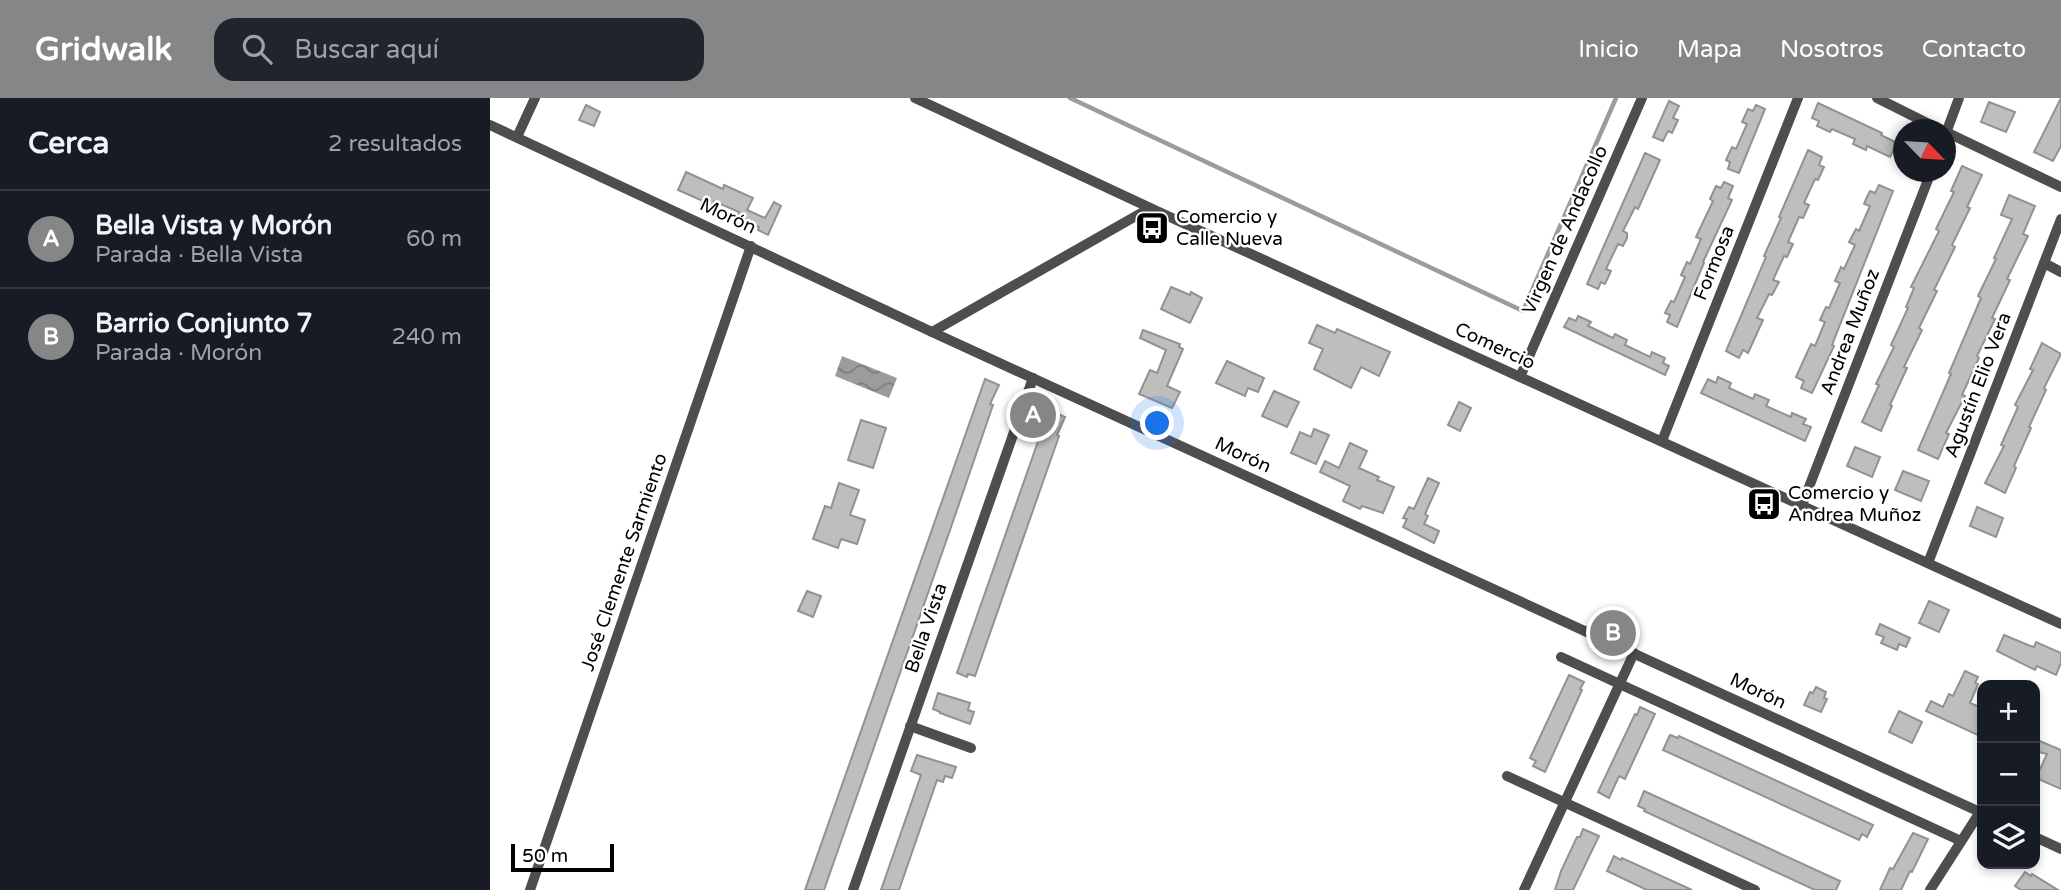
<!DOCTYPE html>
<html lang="es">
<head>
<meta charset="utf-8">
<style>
	:root { --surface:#171b24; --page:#20242c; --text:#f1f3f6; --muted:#9ea1a6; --line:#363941; --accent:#858687 }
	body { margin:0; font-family:"Varela Round",sans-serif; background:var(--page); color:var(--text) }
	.controls { position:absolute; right:21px; bottom:21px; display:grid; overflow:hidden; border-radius:14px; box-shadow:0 4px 10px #0003 }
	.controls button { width:63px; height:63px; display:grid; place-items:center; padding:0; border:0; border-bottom:2px solid var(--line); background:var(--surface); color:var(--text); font:35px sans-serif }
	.compass { position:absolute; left:1403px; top:21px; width:63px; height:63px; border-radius:50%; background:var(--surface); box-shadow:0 4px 10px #0003; rotate:115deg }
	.scale { position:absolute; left:21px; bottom:18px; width:103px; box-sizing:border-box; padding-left:7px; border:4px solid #000; border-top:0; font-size:19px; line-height:24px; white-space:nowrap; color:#000; -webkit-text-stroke:5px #fff; paint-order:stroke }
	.you { position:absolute; left:668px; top:326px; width:24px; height:24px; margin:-18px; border:5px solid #fff; border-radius:50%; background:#1a73e8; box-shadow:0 0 0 10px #1a73e833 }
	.badge { display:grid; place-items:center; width:46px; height:46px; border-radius:50%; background:var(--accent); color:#fff; font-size:23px; font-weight:700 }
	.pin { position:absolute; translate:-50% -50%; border:4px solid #fff; box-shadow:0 2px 7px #0006 }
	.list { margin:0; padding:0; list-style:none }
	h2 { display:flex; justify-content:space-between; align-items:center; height:91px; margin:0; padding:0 28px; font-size:30px }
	h2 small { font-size:23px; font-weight:400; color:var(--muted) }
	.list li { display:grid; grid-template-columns:46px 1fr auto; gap:21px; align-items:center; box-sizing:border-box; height:98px; padding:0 28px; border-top:2px solid var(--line) }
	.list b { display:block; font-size:26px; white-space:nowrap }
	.list p { margin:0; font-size:23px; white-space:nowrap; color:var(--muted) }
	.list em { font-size:23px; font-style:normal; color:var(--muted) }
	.icon { flex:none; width:38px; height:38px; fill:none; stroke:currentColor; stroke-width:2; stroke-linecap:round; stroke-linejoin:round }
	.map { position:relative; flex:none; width:1571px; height:792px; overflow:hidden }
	header { display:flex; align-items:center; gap:42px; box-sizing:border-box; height:98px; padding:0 35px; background:var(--accent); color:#fff }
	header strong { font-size:33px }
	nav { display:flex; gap:38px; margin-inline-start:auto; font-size:24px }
	.search { width:490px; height:63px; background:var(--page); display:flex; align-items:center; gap:18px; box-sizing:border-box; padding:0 24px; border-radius:21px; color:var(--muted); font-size:26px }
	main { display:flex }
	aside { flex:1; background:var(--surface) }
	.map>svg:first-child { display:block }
	.water { fill:url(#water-waves) }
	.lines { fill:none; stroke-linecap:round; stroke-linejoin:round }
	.stream { stroke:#9c9c9c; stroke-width:4.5 }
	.building { fill:#bebebe; stroke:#929292; stroke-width:2 }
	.minor { stroke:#4e4e4e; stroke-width:10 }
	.labels { text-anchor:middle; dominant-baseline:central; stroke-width:5; stroke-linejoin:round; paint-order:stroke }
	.street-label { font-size:19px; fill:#000; stroke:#fff }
	.poi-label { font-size:19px; fill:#000; stroke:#fff; text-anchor:start }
</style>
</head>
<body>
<header>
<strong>Gridwalk</strong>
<div class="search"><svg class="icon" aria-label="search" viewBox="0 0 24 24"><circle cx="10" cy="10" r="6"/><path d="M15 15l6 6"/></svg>Buscar aquí</div>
<nav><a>Inicio</a><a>Mapa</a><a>Nosotros</a><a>Contacto</a></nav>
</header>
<main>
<aside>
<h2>Cerca<small>2 resultados</small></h2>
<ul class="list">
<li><span class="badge">A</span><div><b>Bella Vista y Morón</b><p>Parada · Bella Vista</p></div><em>60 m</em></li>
<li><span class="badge">B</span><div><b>Barrio Conjunto 7</b><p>Parada · Morón</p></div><em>240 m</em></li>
</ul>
</aside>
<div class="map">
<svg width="1571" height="792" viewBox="0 0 1571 792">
	<defs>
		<pattern id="water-waves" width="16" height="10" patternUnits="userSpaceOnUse" patternTransform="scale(1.75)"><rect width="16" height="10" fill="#9c9c9c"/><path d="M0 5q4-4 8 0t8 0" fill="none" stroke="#7d7d7d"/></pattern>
	</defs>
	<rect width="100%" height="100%" fill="#fff"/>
	<path class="water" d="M 352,258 L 407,280 L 399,300 L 345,278 Z"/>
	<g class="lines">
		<path class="stream" d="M 580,0 L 1033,213 L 1126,0"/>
	</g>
	<g class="building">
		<path d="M 1571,0 L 1571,48 L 1563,63 L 1544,54 Z"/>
		<path d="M 1179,3 L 1189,8 L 1183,20 L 1188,22 L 1182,35 L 1178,33 L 1173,43 L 1163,39 Z"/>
		<path d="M 1499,4 L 1525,14 L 1516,34 L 1491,24 Z"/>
		<path d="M 1328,5 L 1392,35 L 1391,37 L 1407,45 L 1400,59 L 1377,48 L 1376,52 L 1363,46 L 1365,41 L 1342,31 L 1340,34 L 1327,28 L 1329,23 L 1322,20 Z"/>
		<path d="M 96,7 L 110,14 L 104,28 L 89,22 Z"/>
		<path d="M 1266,7 L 1275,11 L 1249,75 L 1238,71 L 1240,64 L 1236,62 L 1242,49 L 1246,51 L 1257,26 L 1252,24 L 1258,11 L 1263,13 Z"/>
		<path d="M 1318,52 L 1332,59 L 1329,67 L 1334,69 L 1328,82 L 1325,81 L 1314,105 L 1319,107 L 1313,120 L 1309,119 L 1298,144 L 1303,146 L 1297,159 L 1294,158 L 1283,182 L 1289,184 L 1282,197 L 1279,196 L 1267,220 L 1273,222 L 1258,255 L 1253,252 L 1249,260 L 1236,253 L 1276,159 L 1274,158 L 1291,120 L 1289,119 Z"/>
		<path d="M 1155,55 L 1170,62 L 1148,111 L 1145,109 L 1133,133 L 1137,135 L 1137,140 L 1133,148 L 1128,146 L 1116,171 L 1121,173 L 1115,186 L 1111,184 L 1108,191 L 1097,186 Z"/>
		<path d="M 1472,68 L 1492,77 L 1477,109 L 1480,110 L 1462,147 L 1465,149 L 1444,192 L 1447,193 L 1429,230 L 1432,232 L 1414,269 L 1417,270 L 1400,307 L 1402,308 L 1391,333 L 1372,324 L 1389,287 L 1386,286 L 1404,249 L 1401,247 L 1418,210 L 1416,209 L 1424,190 L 1421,189 L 1449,133 L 1446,131 L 1464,94 L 1461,93 Z"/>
		<path d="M 196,74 L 233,91 L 234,87 L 263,100 L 257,112 L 275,120 L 284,104 L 291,108 L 278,137 L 268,132 L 269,129 L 247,119 L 249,114 L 224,103 L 221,111 L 211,106 L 213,103 L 188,92 Z"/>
		<path d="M 1234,84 L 1243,88 L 1238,100 L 1242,102 L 1213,164 L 1214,165 L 1187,229 L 1177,224 L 1180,217 L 1175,215 L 1181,203 L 1184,204 L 1195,179 L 1191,177 L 1197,164 L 1200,166 L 1211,141 L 1206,139 L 1223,103 L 1220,101 L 1226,88 L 1231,90 Z"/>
		<path d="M 1389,87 L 1403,93 L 1342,247 L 1344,248 L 1322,295 L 1311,290 L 1314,283 L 1306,279 L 1321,246 L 1325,248 L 1335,224 L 1330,222 L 1336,209 L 1339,210 L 1350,185 L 1345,183 L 1351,169 L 1354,171 L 1365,147 L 1359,144 L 1366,131 L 1369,133 L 1380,108 L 1374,106 L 1377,99 L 1380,93 L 1385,95 Z"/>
		<path d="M 1519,97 L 1545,108 L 1533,136 L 1538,138 L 1517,181 L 1520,182 L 1502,220 L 1505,221 L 1487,258 L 1489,260 L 1472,297 L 1475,298 L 1456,335 L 1459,336 L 1448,361 L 1428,352 L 1461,276 L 1459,275 L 1491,200 L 1488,198 L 1506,161 L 1504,160 L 1522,121 L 1511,117 Z"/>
		<path d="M 681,189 L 700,197 L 701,194 L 712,200 L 700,225 L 671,211 Z"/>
		<path d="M 1088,218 L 1101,224 L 1098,228 L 1123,240 L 1125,236 L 1137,242 L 1135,247 L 1160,259 L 1162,254 L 1175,260 L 1173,265 L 1179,268 L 1175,277 L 1074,229 L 1079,220 L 1086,223 Z"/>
		<path d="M 827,227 L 845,235 L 847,231 L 900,254 L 889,278 L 871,269 L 861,290 L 824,271 L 833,251 L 819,245 Z"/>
		<path d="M 653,232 L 690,246 L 689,249 L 693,251 L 677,288 L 690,294 L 682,310 L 649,296 L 660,272 L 667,275 L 676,252 L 650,240 Z"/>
		<path d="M 1552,245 L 1571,256 L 1554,290 L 1556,292 L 1539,329 L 1541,330 L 1524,368 L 1526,370 L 1515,395 L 1495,385 L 1514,348 L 1511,347 L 1528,309 L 1525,307 L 1543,272 L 1540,271 Z"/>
		<path d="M 737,263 L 774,280 L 768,294 L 758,290 L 755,298 L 726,285 Z"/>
		<path d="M 1228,279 L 1241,285 L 1239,290 L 1263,301 L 1265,296 L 1279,302 L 1276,308 L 1301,319 L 1302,315 L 1316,321 L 1313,326 L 1321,329 L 1315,343 L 1211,295 L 1218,281 L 1226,285 Z"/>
		<path d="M 495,281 L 509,287 L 500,306 L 503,307 L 459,435 L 334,792 L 315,792 Z"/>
		<path d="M 784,293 L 809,304 L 797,329 L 772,318 Z"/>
		<path d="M 969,304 L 981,310 L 970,333 L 958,327 Z"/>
		<path d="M 559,312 L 575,319 L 567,337 L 569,338 L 485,578 L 478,576 L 477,579 L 467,575 Z"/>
		<path d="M 371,322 L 396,330 L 383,370 L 358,362 Z"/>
		<path d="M 824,331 L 839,337 L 826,366 L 801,355 L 810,334 L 821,339 Z"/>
		<path d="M 860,345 L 877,353 L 869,370 L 889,379 L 887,382 L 904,389 L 893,415 L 872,408 L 870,411 L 853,403 L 860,388 L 830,374 L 835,363 L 849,370 Z"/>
		<path d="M 1365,349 L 1390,359 L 1382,379 L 1357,368 Z"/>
		<path d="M 1413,373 L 1439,383 L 1431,403 L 1405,392 Z"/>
		<path d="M 938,380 L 949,385 L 935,416 L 938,418 L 934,426 L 949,433 L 944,445 L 913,429 L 917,421 L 913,420 L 919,409 L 924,411 Z"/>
		<path d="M 349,385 L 369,392 L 360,417 L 375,422 L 367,446 L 351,441 L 348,450 L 323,441 L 335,408 L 341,410 Z"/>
		<path d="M 1487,409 L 1513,420 L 1506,439 L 1480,428 Z"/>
		<path d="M 317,493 L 331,498 L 323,519 L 308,513 Z"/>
		<path d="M 1439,503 L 1459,512 L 1449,534 L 1429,525 Z"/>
		<path d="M 1390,526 L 1420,540 L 1416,549 L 1409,546 L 1407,552 L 1391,545 L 1394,539 L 1386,536 Z"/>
		<path d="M 1514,537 L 1538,547 L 1544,549 L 1546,544 L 1571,555 L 1571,565 L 1566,577 L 1547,568 L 1545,572 L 1507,553 Z"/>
		<path d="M 1475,573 L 1488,579 L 1485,585 L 1488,586 L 1480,605 L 1492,610 L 1492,639 L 1436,613 L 1441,603 L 1453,609 L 1459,596 L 1463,598 Z"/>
		<path d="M 1079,577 L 1094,584 L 1090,591 L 1092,592 L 1055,674 L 1043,668 L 1046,663 L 1040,660 Z"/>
		<path d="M 1326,589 L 1336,594 L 1334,600 L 1337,601 L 1331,614 L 1314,607 L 1320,594 L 1323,595 Z"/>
		<path d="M 448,595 L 480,605 L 478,612 L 484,614 L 480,626 L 450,615 L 450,614 L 443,611 Z"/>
		<path d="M 1150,609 L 1165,616 L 1135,681 L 1129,678 L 1119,700 L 1108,694 L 1145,616 L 1147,617 Z"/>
		<path d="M 1409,613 L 1432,624 L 1422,645 L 1399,634 Z"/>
		<path d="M 1180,637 L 1188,640 L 1189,638 L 1383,727 L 1377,739 L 1372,736 L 1369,742 L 1173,652 Z"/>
		<path d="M 1545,641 L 1571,652 L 1571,691 L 1546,680 L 1557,656 L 1545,653 Z"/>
		<path d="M 427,657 L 466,669 L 462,680 L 455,678 L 453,684 L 447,682 L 409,792 L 391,792 L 431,677 L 421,673 Z"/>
		<path d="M 1154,693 L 1350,783 L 1346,792 L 1325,792 L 1154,713 L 1155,711 L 1148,708 Z"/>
		<path d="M 1093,731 L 1109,738 L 1083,792 L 1065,792 L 1071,773 L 1087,739 L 1090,739 Z"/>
		<path d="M 1423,735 L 1438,741 L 1422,774 L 1420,773 L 1411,792 L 1390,792 L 1400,770 L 1403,771 Z"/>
		<path d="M 1124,758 L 1131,762 L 1132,760 L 1202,792 L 1157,792 L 1117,773 Z"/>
		<path d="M 1535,774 L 1541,778 L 1542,776 L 1568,792 L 1531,792 L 1525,788 Z"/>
	</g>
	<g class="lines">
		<g class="minor">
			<path d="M 425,0 L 669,114 L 1571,526"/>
			<path d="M 1387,0 L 1451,32"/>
			<path d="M 0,27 L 442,234 L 1492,715"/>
			<path d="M 1456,34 L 1571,89"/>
			<path d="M 1456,35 L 1469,0"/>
			<path d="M 27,39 L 45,0"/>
			<path d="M 1554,165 L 1571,174"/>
			<path d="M 442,234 L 660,110"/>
			<path d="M 1030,279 L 1152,0"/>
			<path d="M 1172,343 L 1308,0"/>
			<path d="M 1312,407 L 1441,74"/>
			<path d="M 1438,465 L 1571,121"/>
			<path d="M 1071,559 L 1471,743"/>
			<path d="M 420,628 L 481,650"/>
			<path d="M 1017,678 L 1265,792"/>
			<path d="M 1545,739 L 1571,751"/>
			<path d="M 40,792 L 261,148"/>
			<path d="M 363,792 L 543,280"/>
			<path d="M 1034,792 L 1144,555"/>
			<path d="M 1440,792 L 1490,714"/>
		</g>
	</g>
	<defs>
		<g id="bus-square" transform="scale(1.75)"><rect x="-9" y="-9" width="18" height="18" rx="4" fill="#000" stroke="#fff"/><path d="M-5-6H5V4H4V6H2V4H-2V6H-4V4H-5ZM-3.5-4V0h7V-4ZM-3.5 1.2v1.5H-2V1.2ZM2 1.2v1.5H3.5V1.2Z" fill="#fff"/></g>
	</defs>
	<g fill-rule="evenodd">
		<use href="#bus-square" x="662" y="130"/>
		<use href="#bus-square" x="1274" y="406"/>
	</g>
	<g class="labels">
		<g class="street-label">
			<text transform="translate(238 118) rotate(25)">Morón</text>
			<text transform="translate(1075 132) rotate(-66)">Virgen de Andacollo</text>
			<text transform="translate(1224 165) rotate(-68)">Formosa</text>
			<text transform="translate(1360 234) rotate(-69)">Andrea Muñoz</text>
			<text transform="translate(1005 248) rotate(25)">Comercio</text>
			<text transform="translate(1488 287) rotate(-69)">Agustín Elio Vera</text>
			<text transform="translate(753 357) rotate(25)">Morón</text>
			<text transform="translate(134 464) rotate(-71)">José Clemente Sarmiento</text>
			<text transform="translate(436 530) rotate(-71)">Bella Vista</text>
			<text transform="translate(1268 593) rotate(25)">Morón</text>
		</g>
		<g class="poi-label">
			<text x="686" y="119">Comercio y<tspan x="686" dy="22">Calle Nueva</tspan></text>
			<text x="1298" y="395">Comercio y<tspan x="1298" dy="22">Andrea Muñoz</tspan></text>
		</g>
	</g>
</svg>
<div class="controls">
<button>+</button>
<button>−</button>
<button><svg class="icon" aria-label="layers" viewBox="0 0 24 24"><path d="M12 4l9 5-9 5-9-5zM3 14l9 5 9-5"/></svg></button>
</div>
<svg class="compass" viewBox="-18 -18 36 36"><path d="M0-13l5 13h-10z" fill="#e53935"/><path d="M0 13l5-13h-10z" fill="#9ea1a6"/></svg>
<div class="scale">50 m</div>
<div class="you"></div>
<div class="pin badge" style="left:543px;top:317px">A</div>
<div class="pin badge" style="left:1123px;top:535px">B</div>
</div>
</main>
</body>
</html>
